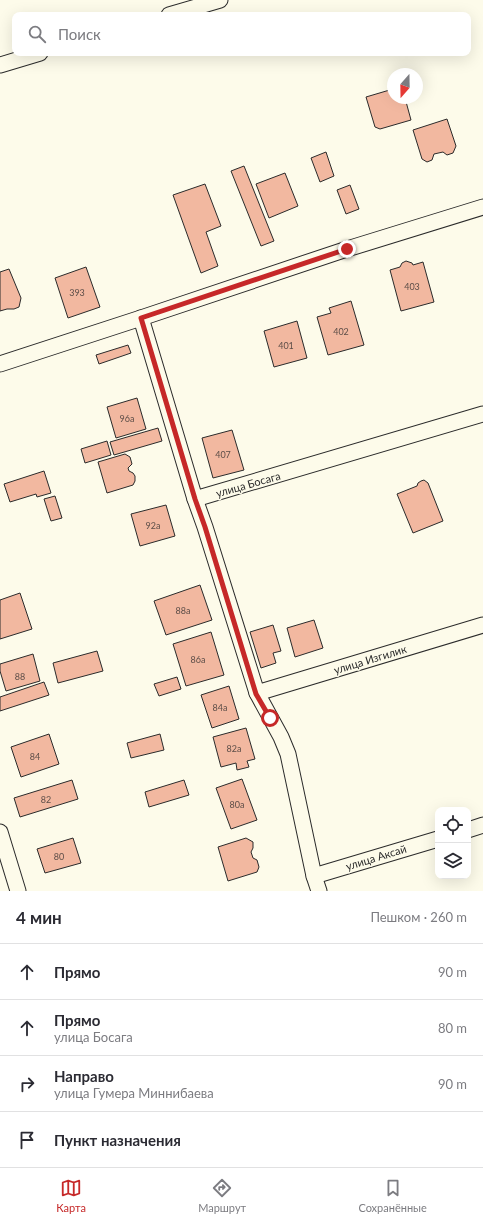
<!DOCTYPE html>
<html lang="ru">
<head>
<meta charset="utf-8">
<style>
	:root { --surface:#fff; --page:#f7f7f7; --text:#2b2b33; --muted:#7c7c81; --line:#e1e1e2; --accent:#c62828 }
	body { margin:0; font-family:Lato,sans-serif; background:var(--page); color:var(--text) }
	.controls { position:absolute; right:12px; bottom:12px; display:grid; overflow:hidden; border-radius:8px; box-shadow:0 4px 16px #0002 }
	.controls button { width:36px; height:36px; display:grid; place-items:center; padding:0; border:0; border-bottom:1px solid var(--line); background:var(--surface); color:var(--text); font:20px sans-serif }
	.compass { position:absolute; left:387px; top:68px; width:36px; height:36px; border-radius:50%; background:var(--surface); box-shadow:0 4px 16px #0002; rotate:200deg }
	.stop { position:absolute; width:12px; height:12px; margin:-9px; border:3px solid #c62828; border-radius:50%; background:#fff }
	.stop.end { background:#c62828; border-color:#fff; box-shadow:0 1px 4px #0008 }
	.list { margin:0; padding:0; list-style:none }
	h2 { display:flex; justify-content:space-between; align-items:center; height:52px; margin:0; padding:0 16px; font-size:17px }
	h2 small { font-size:13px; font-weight:400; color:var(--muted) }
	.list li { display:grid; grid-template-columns:26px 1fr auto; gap:12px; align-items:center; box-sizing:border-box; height:56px; padding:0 16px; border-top:1px solid var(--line) }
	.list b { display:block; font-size:15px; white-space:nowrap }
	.list p { margin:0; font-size:13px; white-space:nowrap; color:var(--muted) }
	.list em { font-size:13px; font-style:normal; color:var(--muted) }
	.icon { flex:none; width:22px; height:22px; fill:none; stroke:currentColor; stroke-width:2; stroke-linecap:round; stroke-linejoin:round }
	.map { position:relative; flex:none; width:483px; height:891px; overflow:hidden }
	.search { position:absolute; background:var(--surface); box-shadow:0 4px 16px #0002; left:12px; right:12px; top:12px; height:44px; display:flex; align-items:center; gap:10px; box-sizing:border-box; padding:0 14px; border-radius:8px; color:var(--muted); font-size:15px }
	.sheet { height:276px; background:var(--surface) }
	nav { display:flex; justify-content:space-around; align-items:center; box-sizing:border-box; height:56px; border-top:1px solid var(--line); background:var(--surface); font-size:11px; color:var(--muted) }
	nav a { display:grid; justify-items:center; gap:2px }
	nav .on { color:var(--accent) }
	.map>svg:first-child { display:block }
	.building { fill:#f2b8a0; stroke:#2b2b2b }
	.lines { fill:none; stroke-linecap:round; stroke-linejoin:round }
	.street-casing { stroke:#2b2b2b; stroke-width:17 }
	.street { stroke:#fdfbea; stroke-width:15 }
	.route { stroke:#c62828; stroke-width:5 }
	.labels { text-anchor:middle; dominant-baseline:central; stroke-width:3; stroke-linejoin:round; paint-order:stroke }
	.number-label { font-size:9px; fill:#5d4e48 }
	.street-label { font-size:11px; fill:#2b2b2b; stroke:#fdfbea }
</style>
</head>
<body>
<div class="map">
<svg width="483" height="891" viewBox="0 0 483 891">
	<rect width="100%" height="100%" fill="#fdfbea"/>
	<g class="building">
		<path d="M 393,89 L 393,98 L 405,98 L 411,120 L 380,129 L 375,127 L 366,97 Z"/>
		<path d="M 447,119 L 456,146 L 453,153 L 447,155 L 443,152 L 434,154 L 432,160 L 427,162 L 422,159 L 413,130 Z"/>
		<path d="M 326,152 L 334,176 L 320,182 L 311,158 Z"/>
		<path d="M 244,166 L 274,241 L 261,246 L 231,171 Z"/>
		<path d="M 285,173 L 298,206 L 269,218 L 256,184 Z"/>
		<path d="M 205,184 L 221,226 L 206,232 L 218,266 L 201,273 L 173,195 Z"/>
		<path d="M 350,185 L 359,209 L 346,214 L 337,190 Z"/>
		<path d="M 406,261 L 412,263 L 413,265 L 423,262 L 434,302 L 401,311 L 390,270 L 400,267 L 402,263 Z"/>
		<path d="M 86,267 L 100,307 L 68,318 L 55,278 Z"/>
		<path d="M 9,269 L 21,298 L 19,307 L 14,309 L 7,309 L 0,311 L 0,272 Z"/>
		<path d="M 351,301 L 364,345 L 328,355 L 317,317 L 331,313 L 329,308 Z"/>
		<path d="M 297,321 L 307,358 L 274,367 L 264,331 Z"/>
		<path d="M 128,345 L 131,353 L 99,364 L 96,355 Z"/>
		<path d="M 137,398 L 146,429 L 116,438 L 107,407 Z"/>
		<path d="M 158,428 L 162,441 L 114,455 L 110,442 Z"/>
		<path d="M 232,430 L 244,470 L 213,478 L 202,438 Z"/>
		<path d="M 107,441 L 111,455 L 85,463 L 81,449 Z"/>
		<path d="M 125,454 L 130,457 L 132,464 L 128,468 L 129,471 L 133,473 L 135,476 L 135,481 L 133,485 L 107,493 L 98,462 Z"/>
		<path d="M 44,471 L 51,493 L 37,497 L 36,494 L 10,502 L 4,484 Z"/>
		<path d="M 424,480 L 428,483 L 443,521 L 413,533 L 397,494 L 417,486 L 418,483 L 421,481 Z"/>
		<path d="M 55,496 L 62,518 L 51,521 L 44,499 Z"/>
		<path d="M 166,505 L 175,536 L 140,546 L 131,514 Z"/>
		<path d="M 200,585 L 212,620 L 166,635 L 154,601 Z"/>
		<path d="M 20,593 L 32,629 L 0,639 L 0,600 Z"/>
		<path d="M 314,620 L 323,648 L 295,657 L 287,628 Z"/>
		<path d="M 273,625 L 281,651 L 273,653 L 276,663 L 261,668 L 250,632 Z"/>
		<path d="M 211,632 L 224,675 L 186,686 L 173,644 Z"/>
		<path d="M 97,651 L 103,671 L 58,683 L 53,663 Z"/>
		<path d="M 33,654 L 40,681 L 6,691 L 0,671 L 0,664 Z"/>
		<path d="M 177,677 L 181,689 L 159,696 L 154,684 Z"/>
		<path d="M 44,682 L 49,695 L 0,711 L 0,697 Z"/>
		<path d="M 229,686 L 239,719 L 212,728 L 201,695 Z"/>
		<path d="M 246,728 L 255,759 L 247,761 L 249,767 L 237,770 L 236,763 L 221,767 L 213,737 Z"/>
		<path d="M 49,734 L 59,764 L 21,777 L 11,747 Z"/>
		<path d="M 160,734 L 164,750 L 131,758 L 127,743 Z"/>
		<path d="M 242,779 L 257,820 L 231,829 L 216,788 Z"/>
		<path d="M 72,780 L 78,799 L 20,817 L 14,798 Z"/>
		<path d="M 184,780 L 189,795 L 149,807 L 145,792 Z"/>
		<path d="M 73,838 L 81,863 L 45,873 L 37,849 Z"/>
		<path d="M 246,838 L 253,842 L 253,848 L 251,852 L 253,858 L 257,860 L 259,867 L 257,872 L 228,881 L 218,847 Z"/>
	</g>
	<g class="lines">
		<g class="street-casing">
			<g id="street">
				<path d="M 169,15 L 220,0"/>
				<path d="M 0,65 L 40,53"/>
				<path d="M 141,318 L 195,499 L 205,527 L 257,693 L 281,737 L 288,754 L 314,876 L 319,891"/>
				<path d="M 0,364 L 141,318 L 347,249 L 483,207"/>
				<path d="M 195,499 L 483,414"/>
				<path d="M 257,693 L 483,625"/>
				<path d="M 468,830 L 483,825"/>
				<path d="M 0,832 L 18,891"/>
				<path d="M 314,876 L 438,839"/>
			</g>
		</g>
		<use href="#street" class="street"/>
	</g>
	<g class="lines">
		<path class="route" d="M 270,718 L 256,694 L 205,527 L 195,499 L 141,318 L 347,249"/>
	</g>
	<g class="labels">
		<g class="number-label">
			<text x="412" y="286">403</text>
			<text x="77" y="292">393</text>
			<text x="341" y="331">402</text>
			<text x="286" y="345">401</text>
			<text x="127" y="418">96а</text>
			<text x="223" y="454">407</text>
			<text x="153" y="525">92а</text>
			<text x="183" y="610">88а</text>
			<text x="198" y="659">86а</text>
			<text x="20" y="676">88</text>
			<text x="220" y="707">84а</text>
			<text x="234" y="748">82а</text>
			<text x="35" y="756">84</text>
			<text x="46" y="799">82</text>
			<text x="237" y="804">80а</text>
			<text x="59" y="856">80</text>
		</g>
		<g class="street-label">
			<text transform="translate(248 484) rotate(-16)">улица Босага</text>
			<text transform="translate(370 659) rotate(-17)">улица Изгилик</text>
			<text transform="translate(376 857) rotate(-17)">улица Аксай</text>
		</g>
	</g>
</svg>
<div class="controls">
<button><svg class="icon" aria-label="locate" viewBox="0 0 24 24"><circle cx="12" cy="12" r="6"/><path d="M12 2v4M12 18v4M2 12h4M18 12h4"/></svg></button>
<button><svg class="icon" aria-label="layers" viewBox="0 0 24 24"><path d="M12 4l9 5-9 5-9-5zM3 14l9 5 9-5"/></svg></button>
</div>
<svg class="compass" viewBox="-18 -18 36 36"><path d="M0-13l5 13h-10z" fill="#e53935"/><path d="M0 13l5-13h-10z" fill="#7c7c81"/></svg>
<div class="stop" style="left:270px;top:718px"></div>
<div class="stop end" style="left:347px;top:249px"></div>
<div class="search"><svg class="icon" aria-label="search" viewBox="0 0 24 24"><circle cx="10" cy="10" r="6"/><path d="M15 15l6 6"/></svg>Поиск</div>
</div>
<section class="sheet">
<h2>4 мин<small>Пешком · 260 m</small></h2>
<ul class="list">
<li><svg class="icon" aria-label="ahead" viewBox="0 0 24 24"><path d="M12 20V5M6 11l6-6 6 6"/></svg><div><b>Прямо</b></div><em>90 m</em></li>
<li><svg class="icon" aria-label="ahead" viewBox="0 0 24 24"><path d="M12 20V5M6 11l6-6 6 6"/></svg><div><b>Прямо</b><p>улица Босага</p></div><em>80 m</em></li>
<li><svg class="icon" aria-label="right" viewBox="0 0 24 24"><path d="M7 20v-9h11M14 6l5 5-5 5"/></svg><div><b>Направо</b><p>улица Гумера Миннибаева</p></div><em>90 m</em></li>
<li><svg class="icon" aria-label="arrive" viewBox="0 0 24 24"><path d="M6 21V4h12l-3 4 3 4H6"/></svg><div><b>Пункт назначения</b></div></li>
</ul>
</section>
<nav>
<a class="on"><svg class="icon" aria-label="map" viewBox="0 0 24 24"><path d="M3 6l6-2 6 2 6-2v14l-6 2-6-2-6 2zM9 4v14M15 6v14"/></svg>Карта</a>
<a><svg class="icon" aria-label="directions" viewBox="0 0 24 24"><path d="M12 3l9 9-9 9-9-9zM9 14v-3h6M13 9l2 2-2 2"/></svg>Маршрут</a>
<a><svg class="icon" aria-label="saved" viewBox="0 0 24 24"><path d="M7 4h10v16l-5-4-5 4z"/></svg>Сохранённые</a>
</nav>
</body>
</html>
